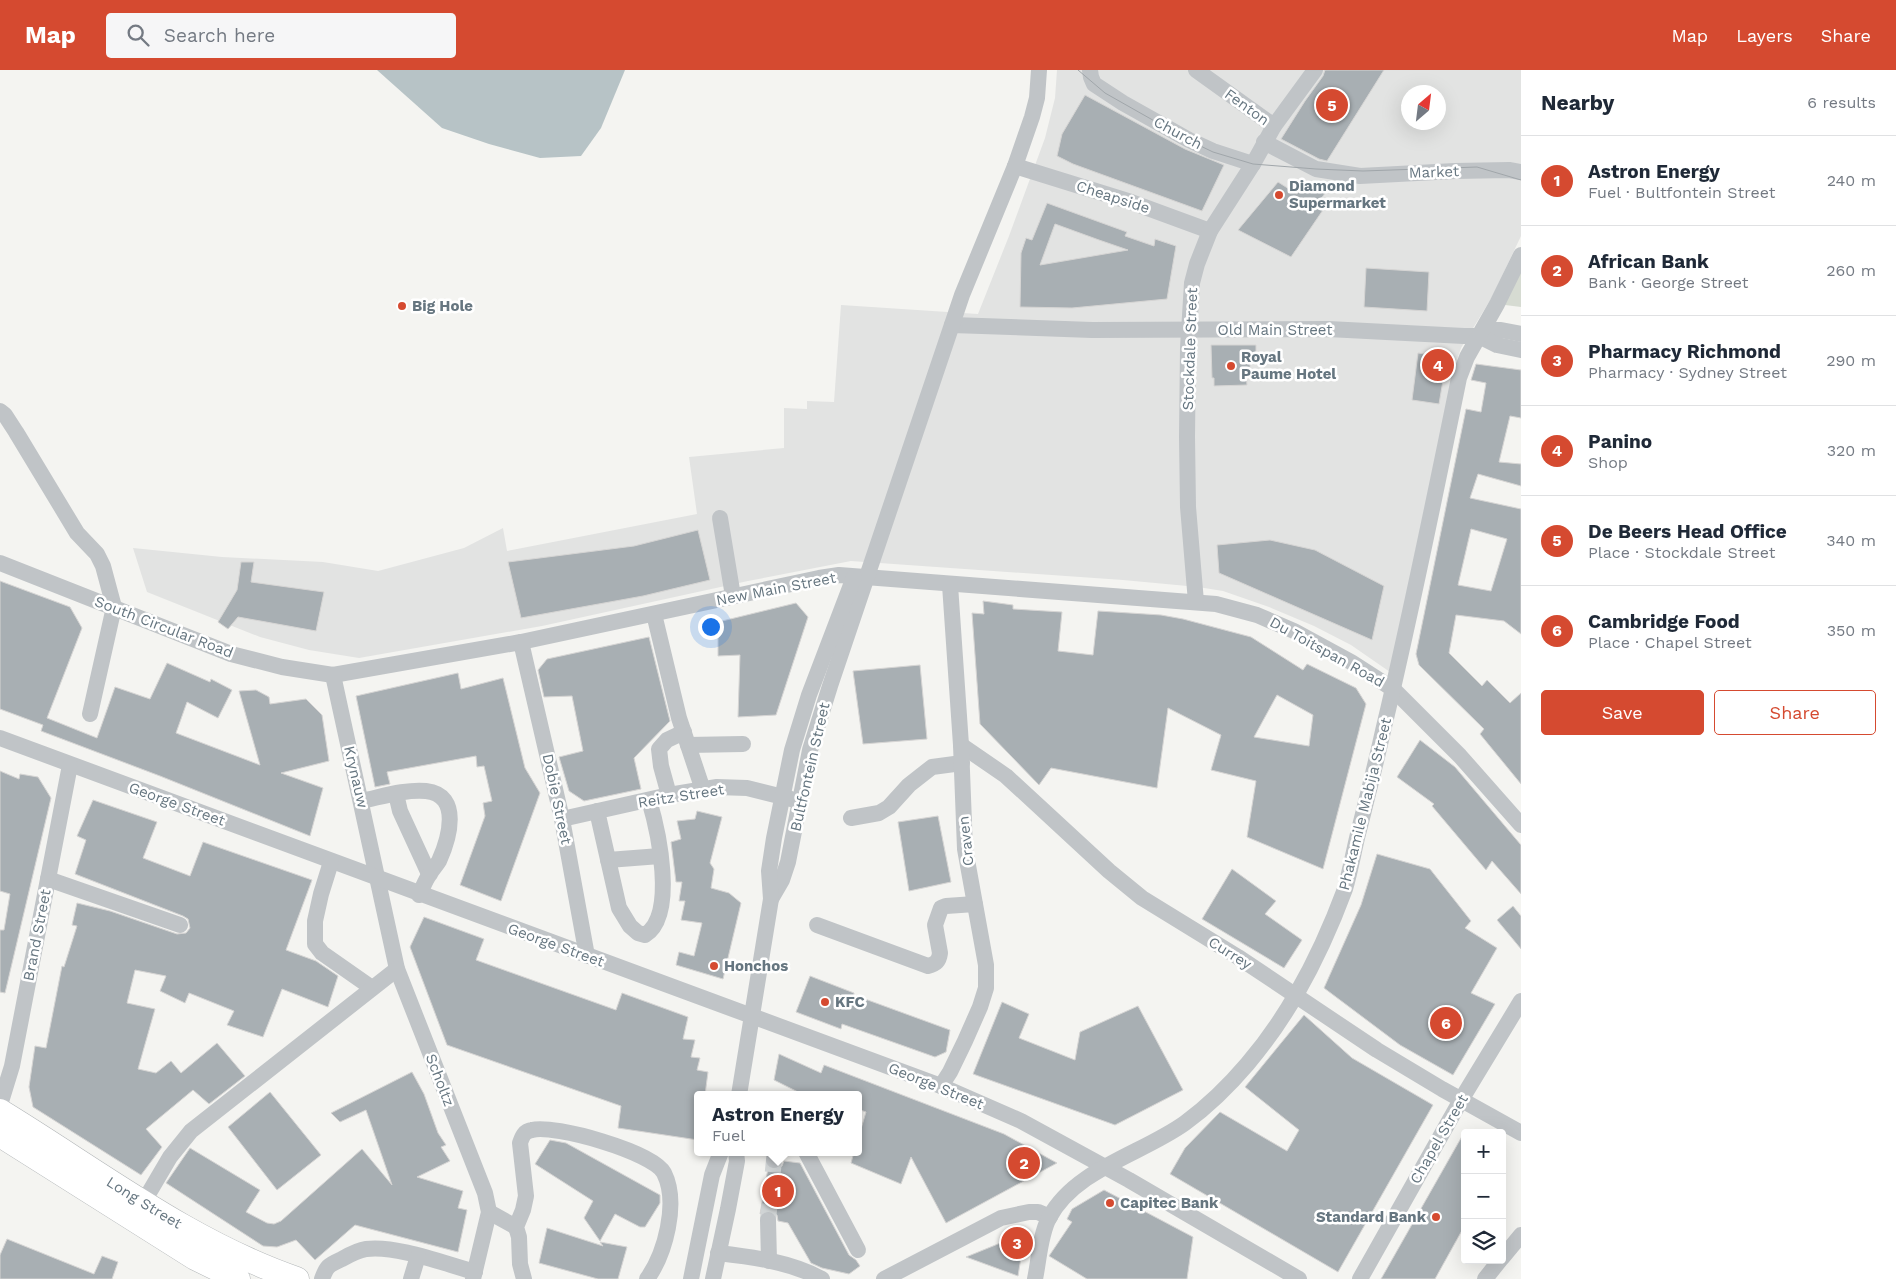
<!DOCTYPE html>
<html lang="en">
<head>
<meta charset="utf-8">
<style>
	:root { --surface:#fff; --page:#f6f6f7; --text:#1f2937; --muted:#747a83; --line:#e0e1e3; --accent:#d54a30 }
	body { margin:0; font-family:"Work Sans",sans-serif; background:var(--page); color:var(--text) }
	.controls { position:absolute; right:15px; bottom:15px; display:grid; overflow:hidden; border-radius:5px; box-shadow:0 5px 20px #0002 }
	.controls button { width:45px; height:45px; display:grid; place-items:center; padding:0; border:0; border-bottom:1px solid var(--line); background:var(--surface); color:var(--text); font:25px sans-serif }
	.compass { position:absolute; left:1401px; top:15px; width:45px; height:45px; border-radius:50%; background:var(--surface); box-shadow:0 5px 20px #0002; rotate:28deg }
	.you { position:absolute; left:710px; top:556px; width:18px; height:18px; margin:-12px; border:4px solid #fff; border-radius:50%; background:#1a73e8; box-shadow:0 0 0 8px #1a73e833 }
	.badge { display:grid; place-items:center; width:32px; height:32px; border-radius:50%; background:var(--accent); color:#fff; font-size:16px; font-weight:700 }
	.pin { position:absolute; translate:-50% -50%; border:2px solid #fff; box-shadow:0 1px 5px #0006 }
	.popup { position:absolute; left:694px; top:1021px; width:168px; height:65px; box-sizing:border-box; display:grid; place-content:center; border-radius:5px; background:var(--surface); filter:drop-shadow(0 1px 4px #0005); font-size:16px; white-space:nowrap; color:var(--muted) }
	.popup b { font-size:19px; color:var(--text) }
	.popup::after { content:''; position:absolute; left:50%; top:100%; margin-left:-10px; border:10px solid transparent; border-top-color:var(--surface) }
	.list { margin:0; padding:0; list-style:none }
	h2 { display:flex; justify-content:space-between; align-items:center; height:65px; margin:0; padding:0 20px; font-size:21px }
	h2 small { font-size:16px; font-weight:400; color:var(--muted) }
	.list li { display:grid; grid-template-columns:32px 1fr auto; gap:15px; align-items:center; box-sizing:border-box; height:90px; padding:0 20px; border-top:1px solid var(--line) }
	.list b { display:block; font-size:19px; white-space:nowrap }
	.list p { margin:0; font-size:16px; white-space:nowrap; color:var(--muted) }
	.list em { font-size:16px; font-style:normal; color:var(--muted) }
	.actions { display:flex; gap:10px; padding:15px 20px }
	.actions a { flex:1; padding:11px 0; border:1px solid var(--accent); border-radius:5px; text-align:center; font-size:18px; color:var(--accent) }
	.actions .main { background:var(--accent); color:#fff }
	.icon { flex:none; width:28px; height:28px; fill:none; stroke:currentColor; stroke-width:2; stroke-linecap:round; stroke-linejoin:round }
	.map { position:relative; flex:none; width:1521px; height:1209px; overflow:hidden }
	header { display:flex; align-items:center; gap:30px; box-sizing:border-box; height:70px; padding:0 25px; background:var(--accent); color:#fff }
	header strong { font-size:24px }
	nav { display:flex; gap:28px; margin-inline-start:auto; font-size:18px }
	.search { width:350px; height:45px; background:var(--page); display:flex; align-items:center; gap:12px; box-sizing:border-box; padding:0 18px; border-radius:5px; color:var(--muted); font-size:19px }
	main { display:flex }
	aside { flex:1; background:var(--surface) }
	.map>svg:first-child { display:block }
	.built { fill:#e2e3e2; fill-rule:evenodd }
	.green { fill:#d6dbd2 }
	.water { fill:#b7c3c6 }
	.building { fill:#a8afb3; stroke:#d6d5d4; fill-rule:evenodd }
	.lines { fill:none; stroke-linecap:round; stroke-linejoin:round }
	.minor-tunnel { stroke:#d0d4d5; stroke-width:16; stroke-dasharray:16 8; stroke-linecap:butt }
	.highway-casing { stroke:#b1b5b7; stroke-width:25 }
	.minor { stroke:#c0c4c7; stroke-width:16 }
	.highway { stroke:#fff; stroke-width:24 }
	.tram { stroke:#a0a6aa; stroke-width:1 }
	.poi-dot { fill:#d54a30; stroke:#fff; stroke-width:2 }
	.labels { text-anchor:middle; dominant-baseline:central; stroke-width:5; stroke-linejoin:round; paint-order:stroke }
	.street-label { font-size:15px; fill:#667680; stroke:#fff }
	.poi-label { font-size:15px; font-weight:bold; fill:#667680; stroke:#fff; text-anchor:start }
</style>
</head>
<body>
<header>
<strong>Map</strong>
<div class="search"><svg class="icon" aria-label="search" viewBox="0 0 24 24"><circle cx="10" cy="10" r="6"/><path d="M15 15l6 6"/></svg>Search here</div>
<nav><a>Map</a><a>Layers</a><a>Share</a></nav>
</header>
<main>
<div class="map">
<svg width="1521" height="1209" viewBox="0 0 1521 1209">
	<rect width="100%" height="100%" fill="#f4f4f1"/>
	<path class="built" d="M 1057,0 L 1521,0 L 1521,166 L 1492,227 L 1461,278 L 1454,299 L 1390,602 L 1351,575 L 1314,556 L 1269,537 L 1223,521 L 1198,517 L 1123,510 L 851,491 L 748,511 L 542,556 L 359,588 L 309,580 L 260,567 L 147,522 L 133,478 L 222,487 L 323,492 L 378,501 L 464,478 L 503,458 L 507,481 L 697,444 L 689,387 L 784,378 L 784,338 L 807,339 L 807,331 L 834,332 L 841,235 L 978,244 L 1009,166 L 1045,68 L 1055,28 ZM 1408,22 L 1438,22 L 1438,52 L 1408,52 Z"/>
	<path class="green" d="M 1521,185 L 1521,237 L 1497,234 Z"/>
	<path class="water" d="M 377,0 L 625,0 L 601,58 L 581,86 L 540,88 L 489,74 L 442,58 Z"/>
	<g class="building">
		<path d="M 1325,0 L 1384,0 L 1327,91 L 1319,89 L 1281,69 L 1305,31 L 1323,6 Z"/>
		<path d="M 1085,25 L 1185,79 L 1224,95 L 1202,141 L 1073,94 L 1057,86 L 1062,64 Z"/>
		<path d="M 1278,112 L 1297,124 L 1301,116 L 1328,119 L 1316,136 L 1323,140 L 1291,187 L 1238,160 Z"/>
		<path d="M 1047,133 L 1127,162 L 1125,166 L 1154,176 L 1155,169 L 1176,176 L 1167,229 L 1072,238 L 1020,237 L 1021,183 L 1026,168 L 1032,170 ZM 1055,154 L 1099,170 L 1128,180 L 1040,195 Z"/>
		<path d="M 1366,198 L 1429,202 L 1427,241 L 1364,237 Z"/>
		<path d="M 1211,275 L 1256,275 L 1256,291 L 1250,291 L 1250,301 L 1246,301 L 1247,315 L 1214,316 L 1214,308 L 1212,308 Z"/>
		<path d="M 1418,283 L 1447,287 L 1439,334 L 1412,330 Z"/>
		<path d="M 1476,294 L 1521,300 L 1521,348 L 1510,346 L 1499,392 L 1521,394 L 1521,416 L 1478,404 L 1470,428 L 1521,439 L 1521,564 L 1504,551 L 1456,545 L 1449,583 L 1482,616 L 1487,610 L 1510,633 L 1521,623 L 1521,714 L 1480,664 L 1484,659 L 1419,595 L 1416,584 L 1466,339 L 1481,342 L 1486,313 L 1471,310 ZM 1471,459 L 1507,469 L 1491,521 L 1458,515 Z"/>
		<path d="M 698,460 L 710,510 L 643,526 L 521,548 L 508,492 L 634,476 Z"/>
		<path d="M 1270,470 L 1315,480 L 1384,516 L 1372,570 L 1219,503 L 1217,475 Z"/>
		<path d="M 241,492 L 254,492 L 251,512 L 324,522 L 316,561 L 238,547 L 228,559 L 218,552 L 237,520 Z"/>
		<path d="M 0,511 L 70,537 L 82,558 L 47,648 L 97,668 L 115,617 L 150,629 L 167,593 L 210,612 L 211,609 L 232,620 L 218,648 L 187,632 L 176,663 L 260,695 L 239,621 L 256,620 L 269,627 L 270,634 L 306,629 L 322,645 L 329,691 L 281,703 L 323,718 L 310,766 L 160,706 L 41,661 L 43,655 L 0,639 Z"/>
		<path d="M 983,531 L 1013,535 L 1013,539 L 1062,542 L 1058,581 L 1093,585 L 1098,541 L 1161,545 L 1183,549 L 1251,567 L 1303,600 L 1307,594 L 1356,618 L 1366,634 L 1323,799 L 1247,767 L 1256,711 L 1211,700 L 1221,665 L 1168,638 L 1157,718 L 1051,698 L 1039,715 L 980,654 L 972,543 L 984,544 ZM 1277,625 L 1313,645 L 1309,676 L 1254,667 Z"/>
		<path d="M 796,533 L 808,547 L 776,645 L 738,647 L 740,585 L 718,586 L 718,552 Z"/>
		<path d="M 649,567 L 670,651 L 634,688 L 641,719 L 584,731 L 569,721 L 559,687 L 583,681 L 572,626 L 544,627 L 538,600 L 547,589 Z"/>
		<path d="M 920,595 L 927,669 L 863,674 L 853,601 Z"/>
		<path d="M 458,603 L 461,619 L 503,608 L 525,698 L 540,723 L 501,831 L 460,815 L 485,746 L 483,733 L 492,731 L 484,696 L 477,697 L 476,686 L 387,702 L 390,714 L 375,717 L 356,626 Z"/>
		<path d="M 1420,670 L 1455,697 L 1521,775 L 1521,824 L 1492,791 L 1486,800 L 1432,736 L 1434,734 L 1397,707 Z"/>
		<path d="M 0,701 L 19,709 L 20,704 L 38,707 L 51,728 L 5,923 L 0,922 L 0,860 L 4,860 L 10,824 L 0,821 Z"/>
		<path d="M 93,730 L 157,752 L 143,788 L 190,806 L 203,772 L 312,810 L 286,880 L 316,891 L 338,906 L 328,937 L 282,919 L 263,967 L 227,955 L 234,941 L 189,923 L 185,933 L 160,921 L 166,906 L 135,900 L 127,933 L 155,939 L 138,999 L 156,1003 L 171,991 L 181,1003 L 217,973 L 245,1006 L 209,1034 L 193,1020 L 146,1059 L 162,1077 L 141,1105 L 33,1037 L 29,1017 L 35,976 L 46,978 L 62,896 L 64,897 L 77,856 L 72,855 L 77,833 L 110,841 L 177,864 L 186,863 L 190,858 L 188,849 L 183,846 L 75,804 L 86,770 L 77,766 Z"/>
		<path d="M 697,741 L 722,747 L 710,793 L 714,799 L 711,818 L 729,823 L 741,833 L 723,909 L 676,895 L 679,882 L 694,886 L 702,853 L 681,850 L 685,831 L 679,831 L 682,812 L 676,812 L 671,772 L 681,769 L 677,751 L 695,749 Z"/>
		<path d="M 938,746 L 951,812 L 909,821 L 898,752 Z"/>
		<path d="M 1377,784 L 1430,799 L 1471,851 L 1465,858 L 1497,878 L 1471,923 L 1495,934 L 1453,1005 L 1400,975 L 1324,918 L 1361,835 Z"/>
		<path d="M 1232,799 L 1276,831 L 1265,844 L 1302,870 L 1284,898 L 1202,849 Z"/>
		<path d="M 1513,836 L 1521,846 L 1521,879 L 1497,850 Z"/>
		<path d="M 424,847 L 484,869 L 476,890 L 616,940 L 622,923 L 688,947 L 683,969 L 695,970 L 691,987 L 700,988 L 697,1000 L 708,1002 L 705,1025 L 698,1025 L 698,1070 L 618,1058 L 621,1036 L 447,975 L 410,877 Z"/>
		<path d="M 810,906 L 854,923 L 854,925 L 950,960 L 946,982 L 935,987 L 842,954 L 841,959 L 796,942 Z"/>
		<path d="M 1002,932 L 1029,944 L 1019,968 L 1075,990 L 1080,962 L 1138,936 L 1183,1020 L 1115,1055 L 973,1004 Z"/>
		<path d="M 1304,945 L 1352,988 L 1433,1035 L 1338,1202 L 1170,1104 L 1185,1078 L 1220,1042 L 1287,1081 L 1299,1060 L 1245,1017 Z"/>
		<path d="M 779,984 L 821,1003 L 824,995 L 1004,1064 L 1057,1093 L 946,1153 L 911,1087 L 901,1114 L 851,1093 L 854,1082 L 858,1082 L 858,1069 L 866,1042 L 858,1039 L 858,1025 L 804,1025 L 774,1010 Z"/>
		<path d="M 412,1002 L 424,1024 L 438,1063 L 446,1075 L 441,1077 L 450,1091 L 417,1107 L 463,1121 L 458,1138 L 467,1140 L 458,1182 L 355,1155 L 315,1190 L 296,1170 L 277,1177 L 263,1176 L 166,1113 L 190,1078 L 260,1120 L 246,1142 L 267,1153 L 274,1154 L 281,1151 L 362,1079 L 392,1115 L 366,1040 L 340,1052 L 331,1043 Z"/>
		<path d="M 270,1022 L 321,1085 L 277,1120 L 228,1057 Z"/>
		<path d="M 1465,1061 L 1465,1155 L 1435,1209 L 1381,1209 Z"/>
		<path d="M 550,1070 L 566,1073 L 660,1125 L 660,1133 L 645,1157 L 640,1157 L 615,1144 L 600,1171 L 584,1148 L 593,1131 L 535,1094 Z"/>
		<path d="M 784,1091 L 800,1093 L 849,1185 L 856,1190 L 860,1196 L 849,1204 L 822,1198 L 811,1193 L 788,1153 L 778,1151 L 777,1145 L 772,1141 L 767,1140 L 760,1144 L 768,1098 L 777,1099 L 782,1096 Z"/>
		<path d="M 1104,1120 L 1193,1167 L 1187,1209 L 1087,1209 L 1049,1186 L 1072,1152 L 1067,1149 L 1072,1139 Z"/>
		<path d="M 547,1158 L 603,1176 L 600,1172 L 627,1177 L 618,1209 L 598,1209 L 539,1193 Z"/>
		<path d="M 1025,1163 L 1018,1206 L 966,1187 Z"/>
		<path d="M 7,1169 L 94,1204 L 102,1186 L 118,1192 L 112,1209 L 0,1209 L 0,1185 Z"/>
	</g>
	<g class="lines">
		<path class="minor-tunnel" d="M 768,1150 L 774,1090"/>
		<g class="highway-casing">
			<g id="highway">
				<path id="s1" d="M 0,1041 C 97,1100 189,1172 297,1209"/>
				<path d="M 0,1065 L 195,1188 L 238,1209"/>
			</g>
		</g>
		<g class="minor">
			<path d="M 1090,0 L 1091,7 L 1094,14 L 1123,33 L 1189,70 L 1213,81 L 1253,94"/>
			<path d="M 1196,0 L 1274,56"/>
			<path d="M 1264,72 L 1316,99 L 1360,106 L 1455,101 L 1509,100 L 1521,102"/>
			<path d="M 1015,96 L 1131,132 L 1210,161"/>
			<path d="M 952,255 L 1092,260 L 1328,259 L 1464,266 L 1479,266 L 1491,260 L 1501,260 L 1521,264"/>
			<path d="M 1479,266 L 1497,275 L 1521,280"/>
			<path d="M 0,341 L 5,345 L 16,362 L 77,463 L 97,484 L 103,496 L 114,537 L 90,644"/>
			<path d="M 720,448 L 733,526"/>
			<path d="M 0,493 L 231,584 L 282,597 L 333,605 L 521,572 L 819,508 L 839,505 L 1216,534 L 1257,545 L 1294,561 L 1351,592 L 1393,619 L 1460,686 L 1521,755"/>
			<path d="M 1196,532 L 1188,437 L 1187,367 L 1188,278 L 1192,213 L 1197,194 L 1210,161 L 1253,94 L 1274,56 L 1315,0"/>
			<path d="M 654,544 L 679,648 L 703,720"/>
			<path d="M 521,572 L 562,749 L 587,886"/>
			<path d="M 333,605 L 397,899 L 485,1123 L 489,1142 L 473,1209"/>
			<path d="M 0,668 L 941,1016 L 1021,1051 L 1129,1110 L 1299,1209"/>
			<path d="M 688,675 L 743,674"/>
			<path d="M 961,675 L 1006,706 L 1109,801 L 1142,828 L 1238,887 L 1377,980 L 1442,1019 L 1521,1063"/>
			<path d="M 396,724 L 400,741 L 429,804"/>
			<path d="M 669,725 L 661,696 L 659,679 L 667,670 L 684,662"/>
			<path d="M 361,731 C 381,727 405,719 426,721 C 462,725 449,769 439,791 C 436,796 432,799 430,804 C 425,810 423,818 419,825"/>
			<path d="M 597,741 L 619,838 L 630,856 L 638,863 L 645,865 C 677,845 658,760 649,730"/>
			<path d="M 851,748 L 879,743 L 889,737 L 909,715 L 932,697 L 962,693"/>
			<path d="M 562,749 L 669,725 L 717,717 L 747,718 L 791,729"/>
			<path d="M 608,790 L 660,786"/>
			<path d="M 331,792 L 321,824 L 315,851 L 315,874 L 322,883 L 372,918"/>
			<path d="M 48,809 L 180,855"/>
			<path d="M 771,829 L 782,810 L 788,792 L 810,680 L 830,616 L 962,225 L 1015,96 L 1032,47 L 1037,28 L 1039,0"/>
			<path d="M 817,855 L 928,896 C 936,894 939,891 940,883 L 935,855 L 941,838 L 946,836 L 975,834"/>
			<path d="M 941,1016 L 950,1002 L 965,971 L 980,937 L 986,918 L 986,895 L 965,779 L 961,675 L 950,515"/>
			<path d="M 739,1025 L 771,829 L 769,801 L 774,768 L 792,680 L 809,625 L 854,507"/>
			<path d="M 0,1035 L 12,996 L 70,695"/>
			<path d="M 806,1082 L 858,1180"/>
			<path d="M 774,1090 L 775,1082"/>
			<path d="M 143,1133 L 170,1087 L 191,1061 L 397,899"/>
			<path d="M 489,1142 L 516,1157"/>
			<path d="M 768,1150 L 769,1191"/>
			<path d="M 718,1183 C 753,1187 791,1192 822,1209"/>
			<path d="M 1502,1188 L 1521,1165"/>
			<path d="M 322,1209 C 327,1195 329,1195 342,1189 C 349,1185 358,1180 366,1179 C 397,1175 445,1194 475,1202"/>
			<path d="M 411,1209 L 418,1186"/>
			<path d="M 524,1209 L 520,1194 L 519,1167 L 516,1157 L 523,1140 L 526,1126 L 520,1073 C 522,1067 524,1061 532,1060 C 554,1054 653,1082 664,1103 C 679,1133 665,1184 647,1209"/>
			<path d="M 691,1209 L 712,1105 L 721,1082"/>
			<path d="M 713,1209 L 728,1139 L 737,1091 L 736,1082"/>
			<path d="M 884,1209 L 1001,1148 L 1029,1142 L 1038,1142 L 1050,1147"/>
			<path d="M 1035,1209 C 1039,1190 1040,1165 1049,1148 C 1075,1099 1142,1084 1185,1053 C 1230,1020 1269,972 1297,923 C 1316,890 1332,854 1345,819 C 1350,802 1353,785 1357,768 C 1366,732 1375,697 1383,661 C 1411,544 1435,426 1459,308 L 1467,287 L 1497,234 L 1521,185"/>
			<path d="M 1360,1209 L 1461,1030 L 1521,931"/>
			<path d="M 1485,1209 L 1500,1190"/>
		</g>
		<use href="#highway" class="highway"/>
		<path class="tram" d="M 1078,0 L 1105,23 L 1188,70 L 1213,82 L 1253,94 L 1316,99 L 1363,101 L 1477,97 L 1521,110"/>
	</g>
	<g class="poi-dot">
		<circle cx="1279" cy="125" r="5"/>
		<circle cx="402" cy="236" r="5"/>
		<circle cx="1231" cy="296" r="5"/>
		<circle cx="714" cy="896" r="5"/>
		<circle cx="825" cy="932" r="5"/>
		<circle cx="1110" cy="1133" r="5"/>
		<circle cx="1436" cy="1147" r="5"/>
	</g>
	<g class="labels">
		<g class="street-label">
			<text transform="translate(1247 37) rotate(36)">Fenton</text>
			<text transform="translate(1178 63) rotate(28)">Church</text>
			<text transform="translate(1434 102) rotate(-2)">Market</text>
			<text transform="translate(1113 127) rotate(18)">Cheapside</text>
			<text x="1275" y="260">Old Main Street</text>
			<text transform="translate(1190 279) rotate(-88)">Stockdale Street</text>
			<text transform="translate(776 519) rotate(-11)">New Main Street</text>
			<text transform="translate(164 557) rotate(21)">South Circular Road</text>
			<text transform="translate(1327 582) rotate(29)">Du Toitspan Road</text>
			<text transform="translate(810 697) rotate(-77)">Bultfontein Street</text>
			<text transform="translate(356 707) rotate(77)">Krynauw</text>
			<text transform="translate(681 726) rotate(-9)">Reitz Street</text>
			<text transform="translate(557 729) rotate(78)">Dobie Street</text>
			<text transform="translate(177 734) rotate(20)">George Street</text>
			<text transform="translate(1365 734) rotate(-76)">Phakamile Mabija Street</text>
			<text transform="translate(966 771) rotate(-96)">Craven</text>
			<text transform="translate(37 865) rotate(-79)">Brand Street</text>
			<text transform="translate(556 875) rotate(20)">George Street</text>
			<text transform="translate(1230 883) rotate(32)">Currey</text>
			<text transform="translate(440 1010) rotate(69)">Scholtz</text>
			<text transform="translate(936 1016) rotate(22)">George Street</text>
			<text transform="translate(1439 1069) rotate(-60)">Chapel Street</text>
			<text stroke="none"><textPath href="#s1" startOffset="171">Long Street</textPath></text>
		</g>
		<g class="poi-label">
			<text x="1289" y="116">Diamond<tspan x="1289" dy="17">Supermarket</tspan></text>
			<text x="412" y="236">Big Hole</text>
			<text x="1241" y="287">Royal<tspan x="1241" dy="17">Paume Hotel</tspan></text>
			<text x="724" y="896">Honchos</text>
			<text x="835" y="932">KFC</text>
			<text x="1120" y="1133">Capitec Bank</text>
			<text x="1426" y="1147" text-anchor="end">Standard Bank</text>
		</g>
	</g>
</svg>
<div class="controls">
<button>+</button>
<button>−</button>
<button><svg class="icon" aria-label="layers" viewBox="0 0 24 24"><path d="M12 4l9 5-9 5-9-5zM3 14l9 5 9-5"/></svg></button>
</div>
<svg class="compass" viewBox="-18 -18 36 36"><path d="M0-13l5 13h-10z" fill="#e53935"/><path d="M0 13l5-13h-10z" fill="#747a83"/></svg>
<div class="you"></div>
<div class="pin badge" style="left:778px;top:1121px">1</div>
<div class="popup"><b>Astron Energy</b>Fuel</div>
<div class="pin badge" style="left:1024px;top:1093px">2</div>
<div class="pin badge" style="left:1017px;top:1173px">3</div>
<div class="pin badge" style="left:1438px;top:295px">4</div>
<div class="pin badge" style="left:1332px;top:35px">5</div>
<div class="pin badge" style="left:1446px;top:953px">6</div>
</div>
<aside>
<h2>Nearby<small>6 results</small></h2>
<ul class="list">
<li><span class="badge">1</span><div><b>Astron Energy</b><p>Fuel · Bultfontein Street</p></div><em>240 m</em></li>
<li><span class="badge">2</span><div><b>African Bank</b><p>Bank · George Street</p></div><em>260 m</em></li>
<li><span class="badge">3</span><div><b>Pharmacy Richmond</b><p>Pharmacy · Sydney Street</p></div><em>290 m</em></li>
<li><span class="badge">4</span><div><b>Panino</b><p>Shop</p></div><em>320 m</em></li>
<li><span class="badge">5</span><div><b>De Beers Head Office</b><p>Place · Stockdale Street</p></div><em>340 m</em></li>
<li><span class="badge">6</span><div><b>Cambridge Food</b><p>Place · Chapel Street</p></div><em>350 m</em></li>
</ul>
<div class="actions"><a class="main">Save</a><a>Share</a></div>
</aside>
</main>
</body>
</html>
